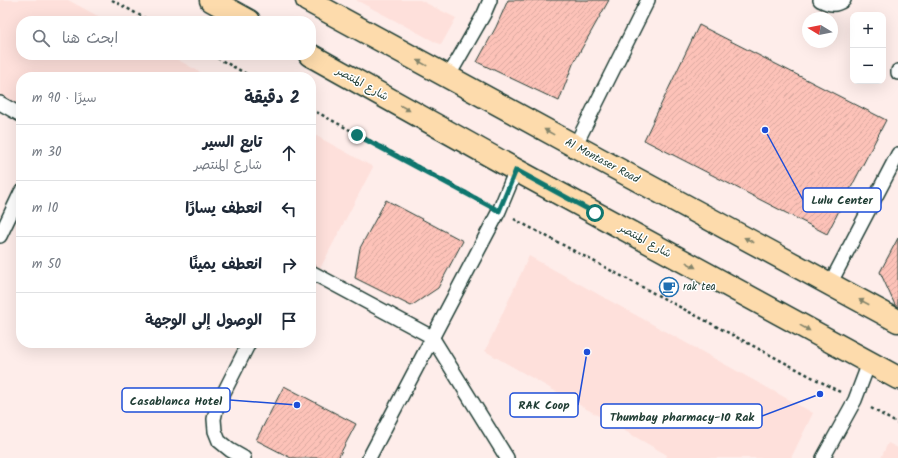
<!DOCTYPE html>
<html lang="ar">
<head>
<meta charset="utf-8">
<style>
	:root { --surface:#fff; --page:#f2f2f3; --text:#1f2937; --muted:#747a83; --line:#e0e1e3 }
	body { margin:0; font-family:Kalam,"Playpen Sans Arabic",sans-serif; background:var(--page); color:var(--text); direction:rtl }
	.controls { position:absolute; right:12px; top:12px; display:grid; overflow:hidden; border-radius:8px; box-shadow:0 4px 16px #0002 }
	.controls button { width:36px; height:36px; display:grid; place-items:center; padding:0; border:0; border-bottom:1px solid var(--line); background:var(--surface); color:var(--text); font:20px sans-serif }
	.compass { position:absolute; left:802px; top:12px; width:36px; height:36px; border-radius:50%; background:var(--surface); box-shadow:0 4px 16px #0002; rotate:280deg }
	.stop { position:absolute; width:12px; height:12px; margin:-9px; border:3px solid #0f766e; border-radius:50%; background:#fff }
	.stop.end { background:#0f766e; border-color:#fff; box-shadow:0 1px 4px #0008 }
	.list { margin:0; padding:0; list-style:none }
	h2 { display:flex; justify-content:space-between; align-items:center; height:52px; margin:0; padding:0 16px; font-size:17px }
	h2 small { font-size:13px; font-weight:400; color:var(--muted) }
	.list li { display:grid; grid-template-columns:26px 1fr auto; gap:12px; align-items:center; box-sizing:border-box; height:56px; padding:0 16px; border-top:1px solid var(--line) }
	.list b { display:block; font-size:15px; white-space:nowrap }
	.list p { margin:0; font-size:13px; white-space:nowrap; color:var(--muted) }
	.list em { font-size:13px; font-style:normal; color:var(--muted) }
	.icon { flex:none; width:22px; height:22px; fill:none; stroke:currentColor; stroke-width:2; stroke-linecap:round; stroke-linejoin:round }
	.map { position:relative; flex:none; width:898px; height:458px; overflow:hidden; direction:ltr }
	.search { position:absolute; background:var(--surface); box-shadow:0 4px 16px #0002; left:16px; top:16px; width:300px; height:44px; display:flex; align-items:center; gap:10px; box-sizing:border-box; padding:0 14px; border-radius:16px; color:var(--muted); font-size:15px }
	.panel { position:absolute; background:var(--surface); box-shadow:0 4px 16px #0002; left:16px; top:72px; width:300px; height:276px; border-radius:16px; direction:rtl }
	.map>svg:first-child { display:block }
	.built { fill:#fee0db }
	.building { fill:url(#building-hatch); stroke:#1f3d34 }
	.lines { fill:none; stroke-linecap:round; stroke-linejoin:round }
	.lane-casing { stroke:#1f3d34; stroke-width:16 }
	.primary-casing { stroke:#1f3d34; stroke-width:25 }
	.path { stroke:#1f3d34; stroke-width:2.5; stroke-dasharray:3 3; stroke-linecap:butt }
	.lane { stroke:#fff; stroke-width:13 }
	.primary { stroke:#fddbac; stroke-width:22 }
	.oneway { fill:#83846a }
	.route { stroke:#0f766e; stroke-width:5 }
	.labels { text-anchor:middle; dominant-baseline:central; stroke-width:3; stroke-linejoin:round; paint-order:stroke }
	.street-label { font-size:11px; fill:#1f3d34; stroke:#fff }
	.poi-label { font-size:11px; fill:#1f3d34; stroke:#fff; text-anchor:start }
	.leader { fill:none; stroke:#1d4ed8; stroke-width:1.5 }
	.callout-dot { fill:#1d4ed8; stroke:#fff; stroke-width:1.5 }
	.callout { fill:#fff; stroke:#1d4ed8; stroke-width:1.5 }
	.callout-label { font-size:12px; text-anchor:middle; font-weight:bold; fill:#1f3d34 }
</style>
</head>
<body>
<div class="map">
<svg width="898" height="458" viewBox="0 0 898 458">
	<defs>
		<pattern id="building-hatch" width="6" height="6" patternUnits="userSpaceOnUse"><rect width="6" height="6" fill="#fdc2b8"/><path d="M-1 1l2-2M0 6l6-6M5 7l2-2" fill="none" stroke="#d8a89f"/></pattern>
	</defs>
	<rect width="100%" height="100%" fill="#feedea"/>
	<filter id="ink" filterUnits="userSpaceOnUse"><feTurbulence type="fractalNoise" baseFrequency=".025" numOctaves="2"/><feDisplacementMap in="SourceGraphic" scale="8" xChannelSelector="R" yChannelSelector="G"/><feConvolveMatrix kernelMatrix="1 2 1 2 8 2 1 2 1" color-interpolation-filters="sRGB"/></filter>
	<g filter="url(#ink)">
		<g class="built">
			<path d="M 0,0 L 68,0 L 107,21 L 21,21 L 21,55 L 169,55 L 209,77 L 21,77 L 21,123 L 0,111 Z"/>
			<path d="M 356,0 L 420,0 L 456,18 L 441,45 Z"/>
			<path d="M 311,133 L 373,167 L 313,282 L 311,281 Z"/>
			<path d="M 529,256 L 813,413 L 791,458 L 666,458 L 667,455 L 485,351 Z"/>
			<path d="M 888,443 L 898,448 L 898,458 L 881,458 Z"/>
		</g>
		<g class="building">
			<path d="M 508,0 L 609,0 L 573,64 L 559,101 L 477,62 L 496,27 Z"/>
			<path d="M 699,25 L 886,120 L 827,234 L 644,140 Z"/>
			<path d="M 386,200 L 463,241 L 438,288 L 411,306 L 355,278 L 360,248 Z"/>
			<path d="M 898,238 L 898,307 L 895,305 L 880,272 Z"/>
			<path d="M 284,386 L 356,424 L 338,458 L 291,458 L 256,440 Z"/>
		</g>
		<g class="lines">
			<g class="lane-casing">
				<g id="lane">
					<path d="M 820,0 C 830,5 835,6 844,0"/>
					<path d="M 898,71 L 898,73"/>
					<path d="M 448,77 L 484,14 L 490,0"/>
					<path d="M 0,103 L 21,115"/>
					<path d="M 575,146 L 648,0"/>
					<path d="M 0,236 L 21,192"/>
					<path d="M 311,272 L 432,337 L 507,458"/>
					<path d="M 830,284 L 898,154"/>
					<path d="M 244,458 L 230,450 L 219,441 L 215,431 L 214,419 L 217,406 L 249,343"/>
					<path d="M 369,458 L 499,211 L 516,170"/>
					<path d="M 823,458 L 855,400 L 869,363"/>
				</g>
			</g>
			<g class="primary-casing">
				<g id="primary">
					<path d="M 211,0 L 249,21"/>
					<path d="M 307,0 L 575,146 L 898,321"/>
					<path d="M 310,55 L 516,170 L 898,378"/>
				</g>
			</g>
			<g class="path">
				<path d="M 112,0 L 150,21"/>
				<path d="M 212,55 L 252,77"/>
				<path d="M 311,109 L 483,202"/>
				<path d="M 514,219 L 840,392"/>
				<path d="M 871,408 L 898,424"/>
			</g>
			<use href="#lane" class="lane"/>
			<use href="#primary" class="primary"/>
		</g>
		<defs><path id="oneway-solid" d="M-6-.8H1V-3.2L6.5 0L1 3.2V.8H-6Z"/></defs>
		<g class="oneway">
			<use href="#oneway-solid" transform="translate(422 63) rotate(-151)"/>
			<use href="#oneway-solid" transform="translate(405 108) rotate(29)"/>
			<use href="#oneway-solid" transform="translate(549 132) rotate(-151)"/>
			<use href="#oneway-solid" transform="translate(749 240) rotate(-152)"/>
			<use href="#oneway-solid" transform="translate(691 265) rotate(29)"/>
			<use href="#oneway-solid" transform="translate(864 302) rotate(-152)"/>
			<use href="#oneway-solid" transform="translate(805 328) rotate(29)"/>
		</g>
	</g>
	<g class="lines" filter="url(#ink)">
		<path class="route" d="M 357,135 L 499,211 L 516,170 L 595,213"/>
	</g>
	<defs>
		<g id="cafe-ring" transform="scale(1)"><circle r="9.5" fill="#fff" stroke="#1f6fb2" stroke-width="1.5"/><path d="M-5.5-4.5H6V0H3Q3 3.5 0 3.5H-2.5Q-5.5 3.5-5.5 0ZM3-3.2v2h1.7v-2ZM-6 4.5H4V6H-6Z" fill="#1f6fb2"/></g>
	</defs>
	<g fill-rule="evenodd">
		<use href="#cafe-ring" x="669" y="287"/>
	</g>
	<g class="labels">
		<g class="street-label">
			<text transform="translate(362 84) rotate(29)">شارع المنتصر</text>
			<text transform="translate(602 161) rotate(28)">Al Montaser Road</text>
			<text transform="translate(645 241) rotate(29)">شارع المنتصر</text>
		</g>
		<g class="poi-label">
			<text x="683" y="287">rak tea</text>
		</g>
	</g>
	<path class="leader" d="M765 130L803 200M297 405L230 400M587 352L578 405M820 394L762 416"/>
	<g class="callout-dot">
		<circle cx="765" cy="130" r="4"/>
		<circle cx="297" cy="405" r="4"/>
		<circle cx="587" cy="352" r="4"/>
		<circle cx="820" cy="394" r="4"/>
	</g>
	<g class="callout">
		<rect x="803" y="188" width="78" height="24" rx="4"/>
		<rect x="122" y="388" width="108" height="24" rx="4"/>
		<rect x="510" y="393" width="68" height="24" rx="4"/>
		<rect x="601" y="404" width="161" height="24" rx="4"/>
	</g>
	<g class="callout-label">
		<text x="842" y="204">Lulu Center</text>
		<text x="176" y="405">Casablanca Hotel</text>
		<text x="544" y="409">RAK Coop</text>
		<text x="682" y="421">Thumbay pharmacy-10 Rak</text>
	</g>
</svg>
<div class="controls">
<button>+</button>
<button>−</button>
</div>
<svg class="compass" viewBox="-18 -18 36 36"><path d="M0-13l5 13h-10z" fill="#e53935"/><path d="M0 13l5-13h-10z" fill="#747a83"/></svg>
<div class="stop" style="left:595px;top:213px"></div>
<div class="stop end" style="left:357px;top:135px"></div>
<div class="search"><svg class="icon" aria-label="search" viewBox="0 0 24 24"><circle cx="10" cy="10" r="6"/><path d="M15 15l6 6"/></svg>ابحث هنا</div>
<section class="panel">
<h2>2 دقيقة<small>سيرًا · 90 m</small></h2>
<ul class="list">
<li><svg class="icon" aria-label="ahead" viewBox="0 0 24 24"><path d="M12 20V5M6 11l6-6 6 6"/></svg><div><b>تابع السير</b><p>شارع المنتصر</p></div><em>30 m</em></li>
<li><svg class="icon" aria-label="left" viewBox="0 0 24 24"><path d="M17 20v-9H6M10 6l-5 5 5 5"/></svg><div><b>انعطف يسارًا</b></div><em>10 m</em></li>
<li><svg class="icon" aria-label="right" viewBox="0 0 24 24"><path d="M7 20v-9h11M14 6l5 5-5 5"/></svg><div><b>انعطف يمينًا</b></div><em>50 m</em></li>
<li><svg class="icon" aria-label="arrive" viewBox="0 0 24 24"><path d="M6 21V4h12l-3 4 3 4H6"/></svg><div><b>الوصول إلى الوجهة</b></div></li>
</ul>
</section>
</div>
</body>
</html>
